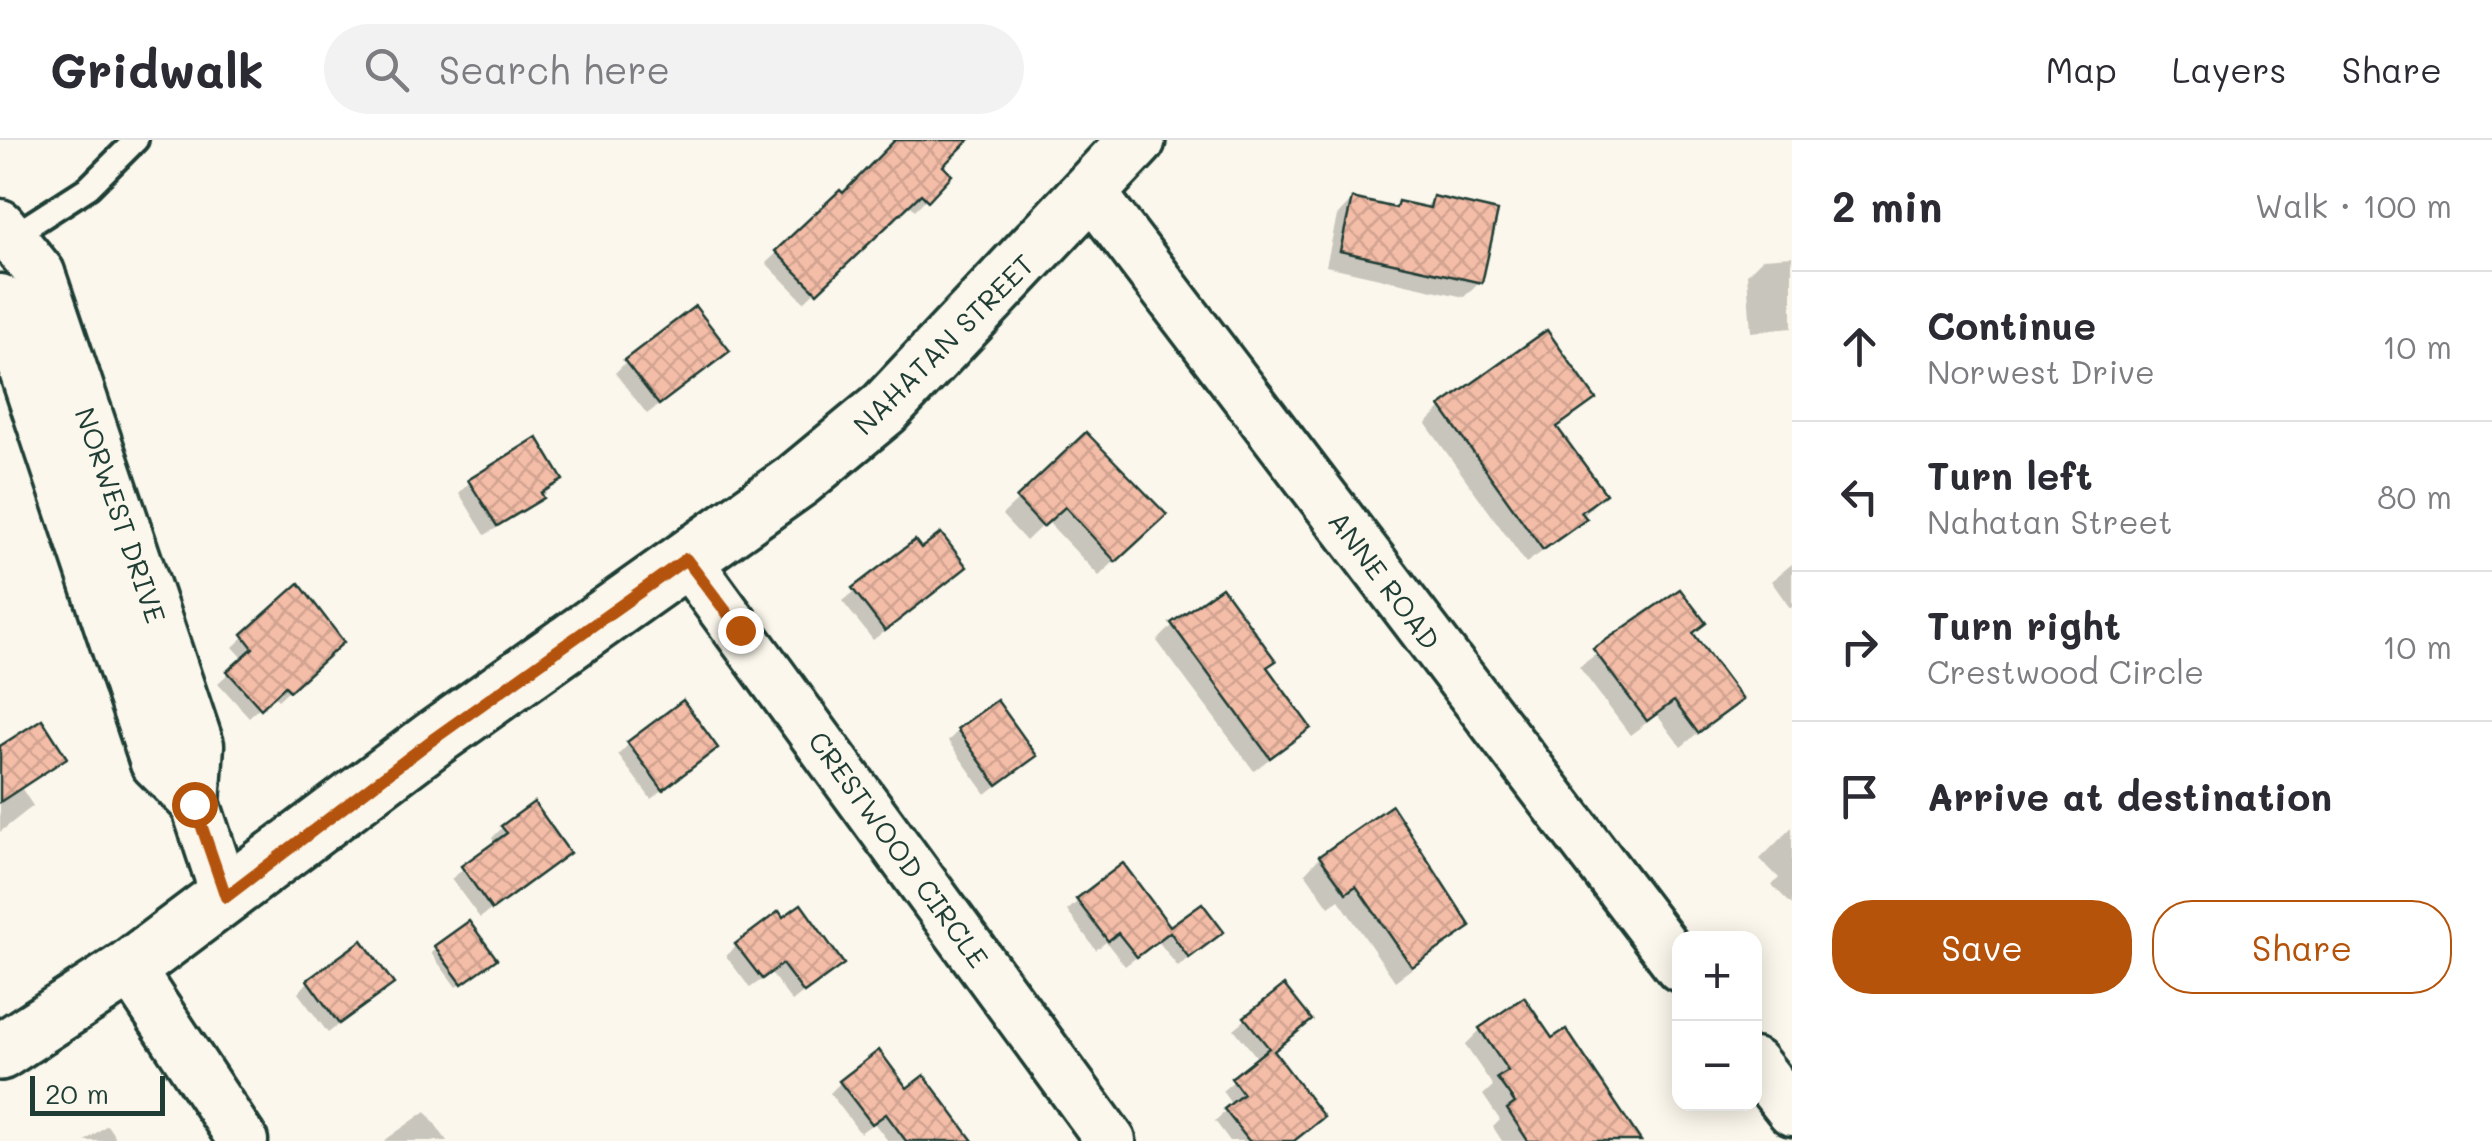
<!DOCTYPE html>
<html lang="en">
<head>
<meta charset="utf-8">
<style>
	:root { --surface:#fff; --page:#f2f2f3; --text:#2b2b33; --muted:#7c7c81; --line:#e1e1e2; --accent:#b45309 }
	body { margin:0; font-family:Mali,sans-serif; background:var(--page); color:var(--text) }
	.controls { position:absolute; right:30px; bottom:30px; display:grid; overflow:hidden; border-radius:20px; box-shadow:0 5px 25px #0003 }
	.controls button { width:90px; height:90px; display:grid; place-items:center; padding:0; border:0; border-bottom:2px solid var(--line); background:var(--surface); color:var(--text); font:50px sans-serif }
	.scale { position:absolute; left:30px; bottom:25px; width:135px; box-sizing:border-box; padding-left:10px; border:5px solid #1f3d34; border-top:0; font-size:28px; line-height:35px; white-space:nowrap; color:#1f3d34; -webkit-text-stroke:8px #fbf7ec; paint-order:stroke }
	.stop { position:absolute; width:30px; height:30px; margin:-22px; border:8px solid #b45309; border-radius:50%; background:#fff }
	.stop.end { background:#b45309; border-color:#fff; box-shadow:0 2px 10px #0008 }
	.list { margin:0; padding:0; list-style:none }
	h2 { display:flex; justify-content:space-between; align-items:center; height:130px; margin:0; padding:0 40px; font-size:42px }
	h2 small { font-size:32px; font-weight:400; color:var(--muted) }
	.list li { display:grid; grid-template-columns:65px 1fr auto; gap:30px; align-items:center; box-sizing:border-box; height:150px; padding:0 40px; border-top:2px solid var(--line) }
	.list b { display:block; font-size:38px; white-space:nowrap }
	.list p { margin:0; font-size:32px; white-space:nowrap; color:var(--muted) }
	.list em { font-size:32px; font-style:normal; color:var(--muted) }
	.actions { display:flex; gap:20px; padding:30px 40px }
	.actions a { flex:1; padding:22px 0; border:2px solid var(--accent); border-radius:40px; text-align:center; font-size:35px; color:var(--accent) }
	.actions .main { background:var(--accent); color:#fff }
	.icon { flex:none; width:55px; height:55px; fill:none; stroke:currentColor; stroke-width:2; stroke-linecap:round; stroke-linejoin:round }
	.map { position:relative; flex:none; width:1792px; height:1001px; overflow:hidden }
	header { display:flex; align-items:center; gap:60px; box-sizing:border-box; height:140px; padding:0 50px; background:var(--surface); border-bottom:2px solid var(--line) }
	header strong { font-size:48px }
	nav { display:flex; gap:55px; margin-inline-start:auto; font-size:35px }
	.search { width:700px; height:90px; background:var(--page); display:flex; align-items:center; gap:25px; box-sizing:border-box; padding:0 35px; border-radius:55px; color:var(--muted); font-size:38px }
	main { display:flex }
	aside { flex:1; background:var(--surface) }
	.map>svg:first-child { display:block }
	.shadow { fill:#0003 }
	.building { fill:url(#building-cross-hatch); stroke:#1f3d34; stroke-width:2.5 }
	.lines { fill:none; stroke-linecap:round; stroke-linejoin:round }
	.lane-casing { stroke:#1f3d34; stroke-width:30 }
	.street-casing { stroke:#1f3d34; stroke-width:55 }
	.secondary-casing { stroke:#1f3d34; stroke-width:62 }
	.lane { stroke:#fbf7ec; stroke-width:22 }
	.street { stroke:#fbf7ec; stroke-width:48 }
	.secondary { stroke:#fbf7ec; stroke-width:55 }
	.route { stroke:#b45309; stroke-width:12 }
	.labels { text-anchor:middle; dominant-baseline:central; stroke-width:9; stroke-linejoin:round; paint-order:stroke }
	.street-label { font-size:28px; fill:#1f3d34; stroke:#fbf7ec }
</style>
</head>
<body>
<header>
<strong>Gridwalk</strong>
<div class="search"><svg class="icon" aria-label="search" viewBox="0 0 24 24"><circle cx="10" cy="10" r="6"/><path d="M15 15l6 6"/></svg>Search here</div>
<nav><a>Map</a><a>Layers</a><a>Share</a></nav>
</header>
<main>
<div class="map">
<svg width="1792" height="1001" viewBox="0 0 1792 1001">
	<defs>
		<pattern id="building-cross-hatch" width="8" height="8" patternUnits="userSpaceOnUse" patternTransform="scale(2.5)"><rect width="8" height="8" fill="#f4bda8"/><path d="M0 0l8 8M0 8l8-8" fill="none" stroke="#d1a391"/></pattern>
	</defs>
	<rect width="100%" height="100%" fill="#fbf7ec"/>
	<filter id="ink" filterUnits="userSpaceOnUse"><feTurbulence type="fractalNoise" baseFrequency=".01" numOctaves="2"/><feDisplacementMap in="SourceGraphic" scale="20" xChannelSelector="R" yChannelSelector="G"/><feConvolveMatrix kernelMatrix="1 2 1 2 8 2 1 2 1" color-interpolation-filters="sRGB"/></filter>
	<g filter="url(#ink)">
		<g class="shadow">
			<path d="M 898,0 L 965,0 L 940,26 L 926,59 L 915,70 L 908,63 L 804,162 L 766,123 L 840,53 L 843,57 Z"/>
			<path d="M 1433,59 L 1480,141 L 1464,157 L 1326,126 L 1337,76 L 1352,60 L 1393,70 L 1399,64 L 1424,69 Z"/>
			<path d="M 1792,116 L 1792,188 L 1751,192 L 1747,134 L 1763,118 Z"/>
			<path d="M 716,221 L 647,274 L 615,233 L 626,222 Z"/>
			<path d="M 1593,258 L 1556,289 L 1603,354 L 1568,394 L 1526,423 L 1426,284 L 1442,268 Z"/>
			<path d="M 1086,295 L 1148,390 L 1099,436 L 1047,381 L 1026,401 L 1002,375 Z"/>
			<path d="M 560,340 L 530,368 L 485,395 L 459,353 L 470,342 Z"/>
			<path d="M 914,403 L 953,438 L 873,500 L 842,461 Z"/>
			<path d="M 1792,424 L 1792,467 L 1790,468 L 1771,441 Z"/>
			<path d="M 298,447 L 330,513 L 278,560 L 273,555 L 249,577 L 218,543 L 244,519 L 233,507 Z"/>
			<path d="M 1679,452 L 1691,494 L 1740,559 L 1681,607 L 1657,575 L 1630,595 L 1579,527 Z"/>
			<path d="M 1173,485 L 1308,588 L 1254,631 L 1157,501 Z"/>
			<path d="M 959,590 L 1034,616 L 986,654 L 948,601 Z"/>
			<path d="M 629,604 L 704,618 L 651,659 L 618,615 Z"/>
			<path d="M 0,609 L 64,618 L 22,649 L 33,666 L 0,692 Z"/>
			<path d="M 1792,687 L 1792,765 L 1772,745 L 1779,738 L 1760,719 Z"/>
			<path d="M 502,688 L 567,713 L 480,778 L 451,739 L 495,705 L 492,698 Z"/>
			<path d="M 1320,717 L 1468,787 L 1395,841 L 1339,760 L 1329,767 L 1305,733 Z"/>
			<path d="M 1078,761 L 1169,790 L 1221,792 L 1178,827 L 1158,801 L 1125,826 L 1106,802 L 1096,810 L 1067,771 Z"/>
			<path d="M 736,805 L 841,823 L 792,862 L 771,833 L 750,848 L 726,816 Z"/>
			<path d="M 436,808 L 489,823 L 456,847 L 431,813 Z"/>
			<path d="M 308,842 L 391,844 L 328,893 L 298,853 Z"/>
			<path d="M 1284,848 L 1271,912 L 1293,1001 L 1230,1001 L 1215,981 L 1232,965 L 1222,951 L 1259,920 L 1234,889 Z"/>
			<path d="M 1480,890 L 1638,1001 L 1502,1001 L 1493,987 L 1500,980 L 1483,955 L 1493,946 L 1465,905 Z"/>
			<path d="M 841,942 L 946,1001 L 888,1001 L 874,983 L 860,993 L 830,953 Z"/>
			<path d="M 426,971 L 447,1001 L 384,1001 L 388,998 Z"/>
			<path d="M 107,985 L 118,1001 L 85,1001 Z"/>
		</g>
		<g class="building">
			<path d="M 895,0 L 969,0 L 943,26 L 952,35 L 928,61 L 921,54 L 817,153 L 775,111 L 840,50 L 843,53 Z"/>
			<path d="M 1433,56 L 1498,71 L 1482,143 L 1340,111 L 1352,58 L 1396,68 L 1398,61 L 1430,68 Z"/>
			<path d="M 695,166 L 730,211 L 659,265 L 624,220 Z"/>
			<path d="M 1547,190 L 1596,259 L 1557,287 L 1606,354 L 1581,372 L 1587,379 L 1543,410 L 1440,266 Z"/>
			<path d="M 1086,292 L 1167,375 L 1116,422 L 1065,367 L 1043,387 L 1016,358 Z"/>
			<path d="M 537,297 L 563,340 L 541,353 L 544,358 L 497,386 L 468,340 Z"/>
			<path d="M 941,393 L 967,427 L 885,491 L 852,448 L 915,400 L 921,408 Z"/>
			<path d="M 299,443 L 344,502 L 290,551 L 285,546 L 261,569 L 227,531 L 253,508 L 242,494 Z"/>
			<path d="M 1222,447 L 1276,521 L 1267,527 L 1311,588 L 1270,618 L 1171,483 Z"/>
			<path d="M 1680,449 L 1706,483 L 1693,493 L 1743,560 L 1698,593 L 1674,561 L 1647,581 L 1593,509 Z"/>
			<path d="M 683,560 L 718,608 L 663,650 L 627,602 Z"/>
			<path d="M 997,560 L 1037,616 L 997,645 L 957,589 Z"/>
			<path d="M 42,579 L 67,618 L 0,662 L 0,606 Z"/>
			<path d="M 534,662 L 570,713 L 492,770 L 461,726 L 507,693 L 501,686 Z"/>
			<path d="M 1392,665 L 1471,787 L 1412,827 L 1356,746 L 1346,753 L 1319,716 Z"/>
			<path d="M 1123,723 L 1170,786 L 1202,763 L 1224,792 L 1189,818 L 1170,792 L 1137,817 L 1118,793 L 1108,801 L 1076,759 Z"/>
			<path d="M 801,764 L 844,824 L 804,853 L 782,824 L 762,839 L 735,804 L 779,771 L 783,777 Z"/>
			<path d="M 469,781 L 497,819 L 462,844 L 434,806 Z"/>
			<path d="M 362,800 L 394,844 L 339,884 L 307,840 Z"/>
			<path d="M 1284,845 L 1312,880 L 1274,911 L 1324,977 L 1294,1001 L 1249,1001 L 1224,969 L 1243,954 L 1231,938 L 1269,908 L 1244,877 Z"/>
			<path d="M 1524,857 L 1552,898 L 1566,889 L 1641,1001 L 1528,1001 L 1507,969 L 1515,963 L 1497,938 L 1508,931 L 1479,888 Z"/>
			<path d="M 879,910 L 907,948 L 924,935 L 973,1001 L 906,1001 L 886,974 L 872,984 L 839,941 Z"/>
		</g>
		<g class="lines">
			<g class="lane-casing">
				<path id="lane" d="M 5,101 L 89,47 L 136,0"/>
			</g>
			<g class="street-casing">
				<g id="street">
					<path d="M 1091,52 L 1680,827"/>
					<path d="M 0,84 L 40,133 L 199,605 L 195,663 L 226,757"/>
					<path d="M 0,159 L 155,623 L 195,663"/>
					<path d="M 686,419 L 1111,1001"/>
					<path d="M 129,828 L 243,1001"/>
					<path d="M 1754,923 L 1792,971"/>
				</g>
			</g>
			<g class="secondary-casing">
				<path id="secondary" d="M 0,912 L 129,828 L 432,600 L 798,340 L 885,268 L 1137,0"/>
			</g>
			<use href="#lane" class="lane"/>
			<use href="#street" class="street"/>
			<use href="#secondary" class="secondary"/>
		</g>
	</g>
	<g class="lines" filter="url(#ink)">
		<path class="route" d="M 194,664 L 226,757 L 432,600 L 686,419 L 740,490"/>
	</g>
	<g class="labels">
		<g class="street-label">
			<text transform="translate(943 204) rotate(-45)">NAHATAN STREET</text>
			<text transform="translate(121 375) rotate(71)">NORWEST DRIVE</text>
			<text transform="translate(1385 440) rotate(53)">ANNE ROAD</text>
			<text transform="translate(899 709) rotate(54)">CRESTWOOD CIRCLE</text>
		</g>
	</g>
</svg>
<div class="controls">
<button>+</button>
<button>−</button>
</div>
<div class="scale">20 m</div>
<div class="stop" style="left:194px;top:664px"></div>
<div class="stop end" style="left:740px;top:490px"></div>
</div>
<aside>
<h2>2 min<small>Walk · 100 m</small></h2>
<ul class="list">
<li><svg class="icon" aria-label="ahead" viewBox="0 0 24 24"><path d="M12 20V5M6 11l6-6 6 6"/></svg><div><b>Continue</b><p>Norwest Drive</p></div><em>10 m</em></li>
<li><svg class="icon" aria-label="left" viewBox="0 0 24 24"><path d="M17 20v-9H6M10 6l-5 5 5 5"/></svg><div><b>Turn left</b><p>Nahatan Street</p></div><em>80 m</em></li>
<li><svg class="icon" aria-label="right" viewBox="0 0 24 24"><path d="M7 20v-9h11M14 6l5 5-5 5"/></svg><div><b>Turn right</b><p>Crestwood Circle</p></div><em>10 m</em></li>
<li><svg class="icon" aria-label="arrive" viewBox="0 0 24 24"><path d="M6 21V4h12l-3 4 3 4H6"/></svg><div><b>Arrive at destination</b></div></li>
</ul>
<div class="actions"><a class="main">Save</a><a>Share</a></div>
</aside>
</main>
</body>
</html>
